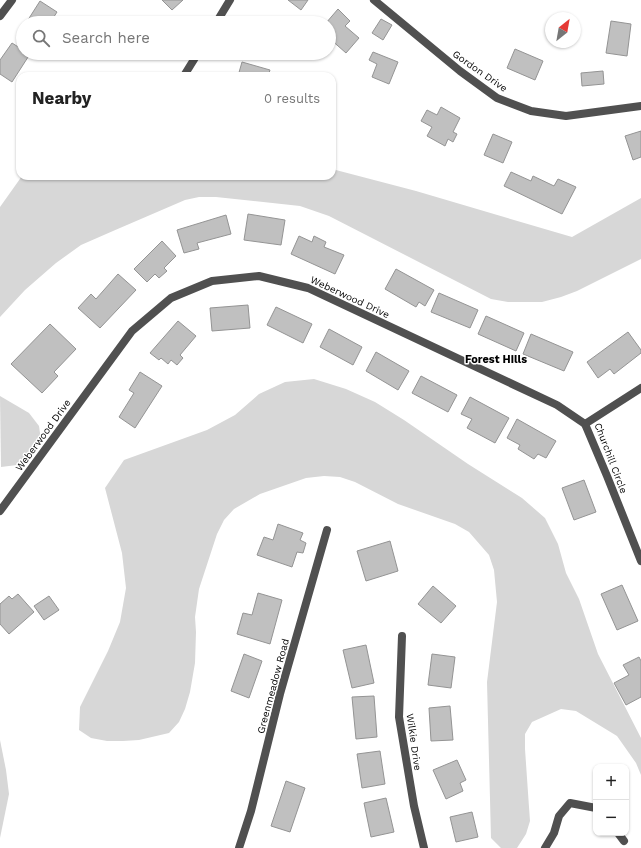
<!DOCTYPE html>
<html lang="en">
<head>
<meta charset="utf-8">
<style>
	:root { --surface:#fff; --page:#f2f2f2; --text:#222; --muted:#767676; --line:#e0e0e0 }
	body { margin:0; font-family:"Work Sans",sans-serif; background:var(--page); color:var(--text) }
	.controls { position:absolute; right:12px; bottom:12px; display:grid; overflow:hidden; border-radius:8px; box-shadow:0 1px 3px #0004 }
	.controls button { width:36px; height:36px; display:grid; place-items:center; padding:0; border:0; border-bottom:1px solid var(--line); background:var(--surface); color:var(--text); font:20px sans-serif }
	.compass { position:absolute; left:545px; top:12px; width:36px; height:36px; border-radius:50%; background:var(--surface); box-shadow:0 1px 3px #0004; rotate:31deg }
	.list { margin:0; padding:0; list-style:none }
	h2 { display:flex; justify-content:space-between; align-items:center; height:52px; margin:0; padding:0 16px; font-size:17px }
	h2 small { font-size:13px; font-weight:400; color:var(--muted) }
	.icon { flex:none; width:22px; height:22px; fill:none; stroke:currentColor; stroke-width:2; stroke-linecap:round; stroke-linejoin:round }
	.map { position:relative; flex:none; width:641px; height:848px; overflow:hidden }
	.search { position:absolute; background:var(--surface); box-shadow:0 1px 3px #0004; left:16px; top:16px; width:320px; height:44px; display:flex; align-items:center; gap:10px; box-sizing:border-box; padding:0 14px; border-radius:22px; color:var(--muted); font-size:15px }
	.panel { position:absolute; background:var(--surface); box-shadow:0 1px 3px #0004; left:16px; top:72px; width:320px; height:108px; border-radius:12px }
	.map>svg:first-child { display:block }
	.green { fill:#d7d7d7 }
	.building { fill:#c0c0c0; stroke:#949494 }
	.lines { fill:none; stroke-linecap:round; stroke-linejoin:round }
	.service { stroke:#505050; stroke-width:8 }
	.minor { stroke:#505050; stroke-width:8 }
	.tertiary { stroke:#505050; stroke-width:8 }
	.labels { text-anchor:middle; dominant-baseline:central; stroke-width:3; stroke-linejoin:round; paint-order:stroke }
	.street-label { font-size:10px; fill:#000; stroke:#fff }
	.neighbourhood-label { font-size:11px; font-weight:bold; fill:#000; stroke:#fff }
</style>
</head>
<body>
<div class="map">
<svg width="641" height="848" viewBox="0 0 641 848">
	<rect width="100%" height="100%" fill="#fff"/>
	<g class="green">
		<path d="M 332,169 L 416,191 L 572,237 L 641,198 L 641,259 L 577,291 L 561,297 L 542,302 L 508,302 L 491,299 L 329,216 L 300,206 L 216,197 L 199,197 L 185,200 L 113,231 L 81,245 L 56,263 L 25,290 L 0,317 L 0,207 L 22,176 L 332,176 Z"/>
		<path d="M 314,379 L 346,389 L 375,402 L 404,420 L 468,464 L 522,498 L 545,518 L 558,544 L 566,573 L 579,599 L 598,654 L 641,738 L 641,775 L 636,763 L 617,736 L 576,711 L 561,709 L 532,722 L 525,734 L 525,749 L 529,807 L 530,821 L 526,834 L 517,848 L 501,848 L 491,838 L 487,682 L 497,602 L 494,570 L 489,555 L 469,532 L 455,524 L 398,504 L 355,482 L 340,477 L 324,476 L 306,478 L 260,494 L 234,509 L 224,520 L 217,534 L 199,589 L 195,617 L 196,632 L 195,663 L 190,692 L 185,709 L 179,722 L 169,733 L 139,740 L 123,741 L 107,741 L 91,738 L 79,730 L 80,707 L 108,651 L 120,622 L 126,588 L 122,553 L 105,488 L 124,460 L 207,430 L 235,415 L 259,394 L 285,382 Z"/>
		<path d="M 0,396 L 29,413 L 39,426 L 41,440 L 31,455 L 17,465 L 1,467 Z"/>
		<path d="M 0,740 L 6,770 L 9,794 L 0,838 Z"/>
	</g>
	<g class="building">
		<path d="M 162,0 L 183,0 L 172,10 Z"/>
		<path d="M 288,0 L 308,0 L 301,10 Z"/>
		<path d="M 40,1 L 57,12 L 50,23 L 26,23 Z"/>
		<path d="M 338,9 L 350,21 L 345,26 L 359,38 L 346,53 L 329,38 L 329,23 L 326,23 Z"/>
		<path d="M 381,19 L 392,25 L 383,40 L 372,33 Z"/>
		<path d="M 611,21 L 631,24 L 627,56 L 606,53 Z"/>
		<path d="M 12,43 L 23,50 L 23,53 L 28,53 L 30,54 L 12,82 L 0,74 L 0,60 Z"/>
		<path d="M 515,49 L 543,61 L 535,80 L 507,68 Z"/>
		<path d="M 373,52 L 398,62 L 389,84 L 372,77 L 377,64 L 369,60 Z"/>
		<path d="M 242,62 L 270,70 L 268,76 L 238,76 Z"/>
		<path d="M 603,71 L 604,84 L 582,86 L 581,73 Z"/>
		<path d="M 441,107 L 460,118 L 453,132 L 457,134 L 453,142 L 448,139 L 445,146 L 427,136 L 432,127 L 421,121 L 427,110 L 437,115 Z"/>
		<path d="M 641,131 L 641,157 L 633,160 L 625,136 Z"/>
		<path d="M 493,134 L 512,142 L 503,163 L 484,155 Z"/>
		<path d="M 511,172 L 531,181 L 533,176 L 554,186 L 558,179 L 576,187 L 562,214 L 504,186 Z"/>
		<path d="M 248,214 L 285,220 L 281,245 L 244,240 Z"/>
		<path d="M 226,215 L 231,234 L 197,243 L 199,249 L 184,253 L 177,230 Z"/>
		<path d="M 299,236 L 312,242 L 314,236 L 326,242 L 324,247 L 344,255 L 335,274 L 291,254 Z"/>
		<path d="M 162,241 L 176,256 L 164,268 L 167,271 L 159,278 L 155,274 L 147,282 L 134,269 Z"/>
		<path d="M 396,269 L 434,290 L 425,306 L 419,302 L 416,307 L 385,289 Z"/>
		<path d="M 118,274 L 136,290 L 100,328 L 78,308 L 91,294 L 96,299 Z"/>
		<path d="M 439,293 L 478,310 L 470,328 L 431,312 Z"/>
		<path d="M 248,305 L 250,328 L 212,331 L 210,308 Z"/>
		<path d="M 276,307 L 312,324 L 303,343 L 267,325 Z"/>
		<path d="M 486,316 L 524,333 L 516,351 L 478,334 Z"/>
		<path d="M 178,321 L 196,336 L 180,355 L 183,358 L 177,365 L 171,360 L 168,364 L 161,358 L 159,360 L 150,353 Z"/>
		<path d="M 50,324 L 76,349 L 54,372 L 58,376 L 42,393 L 11,364 Z"/>
		<path d="M 329,329 L 362,347 L 353,365 L 320,347 Z"/>
		<path d="M 628,332 L 641,350 L 641,353 L 614,374 L 610,369 L 598,378 L 587,362 Z"/>
		<path d="M 531,334 L 573,352 L 564,371 L 523,354 Z"/>
		<path d="M 376,352 L 409,371 L 398,390 L 366,371 Z"/>
		<path d="M 140,372 L 162,386 L 135,428 L 119,417 L 134,393 L 129,390 Z"/>
		<path d="M 421,376 L 457,395 L 448,412 L 412,393 Z"/>
		<path d="M 470,397 L 509,418 L 495,443 L 467,428 L 472,419 L 461,414 Z"/>
		<path d="M 517,419 L 556,441 L 546,458 L 538,454 L 534,459 L 518,449 L 520,445 L 507,438 Z"/>
		<path d="M 584,480 L 596,512 L 574,520 L 562,488 Z"/>
		<path d="M 278,524 L 303,533 L 300,540 L 306,543 L 303,553 L 297,552 L 292,567 L 257,555 L 264,537 L 273,540 Z"/>
		<path d="M 390,541 L 398,571 L 366,581 L 357,551 Z"/>
		<path d="M 622,585 L 638,621 L 617,630 L 601,594 Z"/>
		<path d="M 433,586 L 456,606 L 441,623 L 418,604 Z"/>
		<path d="M 258,593 L 282,600 L 270,644 L 237,634 L 243,613 L 252,615 Z"/>
		<path d="M 18,594 L 34,612 L 9,634 L 0,624 L 0,604 L 9,596 L 12,599 Z"/>
		<path d="M 49,596 L 59,610 L 44,620 L 34,606 Z"/>
		<path d="M 366,645 L 374,683 L 352,688 L 343,650 Z"/>
		<path d="M 244,654 L 262,661 L 249,698 L 231,691 Z"/>
		<path d="M 432,654 L 455,657 L 451,688 L 428,685 Z"/>
		<path d="M 639,657 L 641,661 L 641,697 L 626,705 L 614,683 L 629,675 L 623,665 Z"/>
		<path d="M 374,696 L 377,737 L 356,739 L 352,697 Z"/>
		<path d="M 450,706 L 453,740 L 431,741 L 429,708 Z"/>
		<path d="M 380,751 L 385,784 L 362,788 L 357,754 Z"/>
		<path d="M 457,760 L 466,780 L 460,783 L 463,791 L 446,799 L 433,770 Z"/>
		<path d="M 286,781 L 305,788 L 290,832 L 271,826 Z"/>
		<path d="M 386,798 L 394,832 L 371,837 L 364,803 Z"/>
		<path d="M 472,812 L 478,837 L 456,842 L 450,817 Z"/>
	</g>
	<g class="lines">
		<g class="service">
			<path d="M 618,833 L 624,841"/>
			<path d="M 545,848 L 554,833 L 559,816 L 570,803 L 596,808"/>
		</g>
		<g class="minor">
			<path d="M 0,16 L 12,0"/>
			<path d="M 216,23 L 230,0"/>
			<path d="M 185,74 L 198,53"/>
			<path d="M 585,424 L 641,388"/>
			<path d="M 402,636 L 399,717 L 414,806 L 424,848"/>
			<path d="M 239,848 L 251,811 L 280,694 L 327,530"/>
		</g>
		<g class="tertiary">
			<path d="M 374,0 L 460,71 L 497,98 L 531,111 L 566,116 L 641,106"/>
			<path d="M 0,511 L 132,331 L 171,298 L 212,281 L 259,276 L 308,288 L 557,405 L 585,424 L 607,476 L 641,561"/>
		</g>
	</g>
	<g class="labels">
		<g class="street-label">
			<text transform="translate(480 71) rotate(35)">Gordon Drive</text>
			<text transform="translate(350 297) rotate(25)">Weberwood Drive</text>
			<text transform="translate(43 435) rotate(-54)">Weberwood Drive</text>
			<text transform="translate(611 458) rotate(69)">Churchill Circle</text>
			<text transform="translate(273 686) rotate(-75)">Greenmeadow Road</text>
			<text transform="translate(414 742) rotate(82)">Wilkie Drive</text>
		</g>
		<g class="neighbourhood-label">
			<text x="496" y="359">Forest Hills</text>
		</g>
	</g>
</svg>
<div class="controls">
<button>+</button>
<button>−</button>
</div>
<svg class="compass" viewBox="-18 -18 36 36"><path d="M0-13l5 13h-10z" fill="#e53935"/><path d="M0 13l5-13h-10z" fill="#767676"/></svg>
<div class="search"><svg class="icon" aria-label="search" viewBox="0 0 24 24"><circle cx="10" cy="10" r="6"/><path d="M15 15l6 6"/></svg>Search here</div>
<section class="panel">
<h2>Nearby<small>0 results</small></h2>
<ul class="list">
</ul>
</section>
</div>
</body>
</html>
